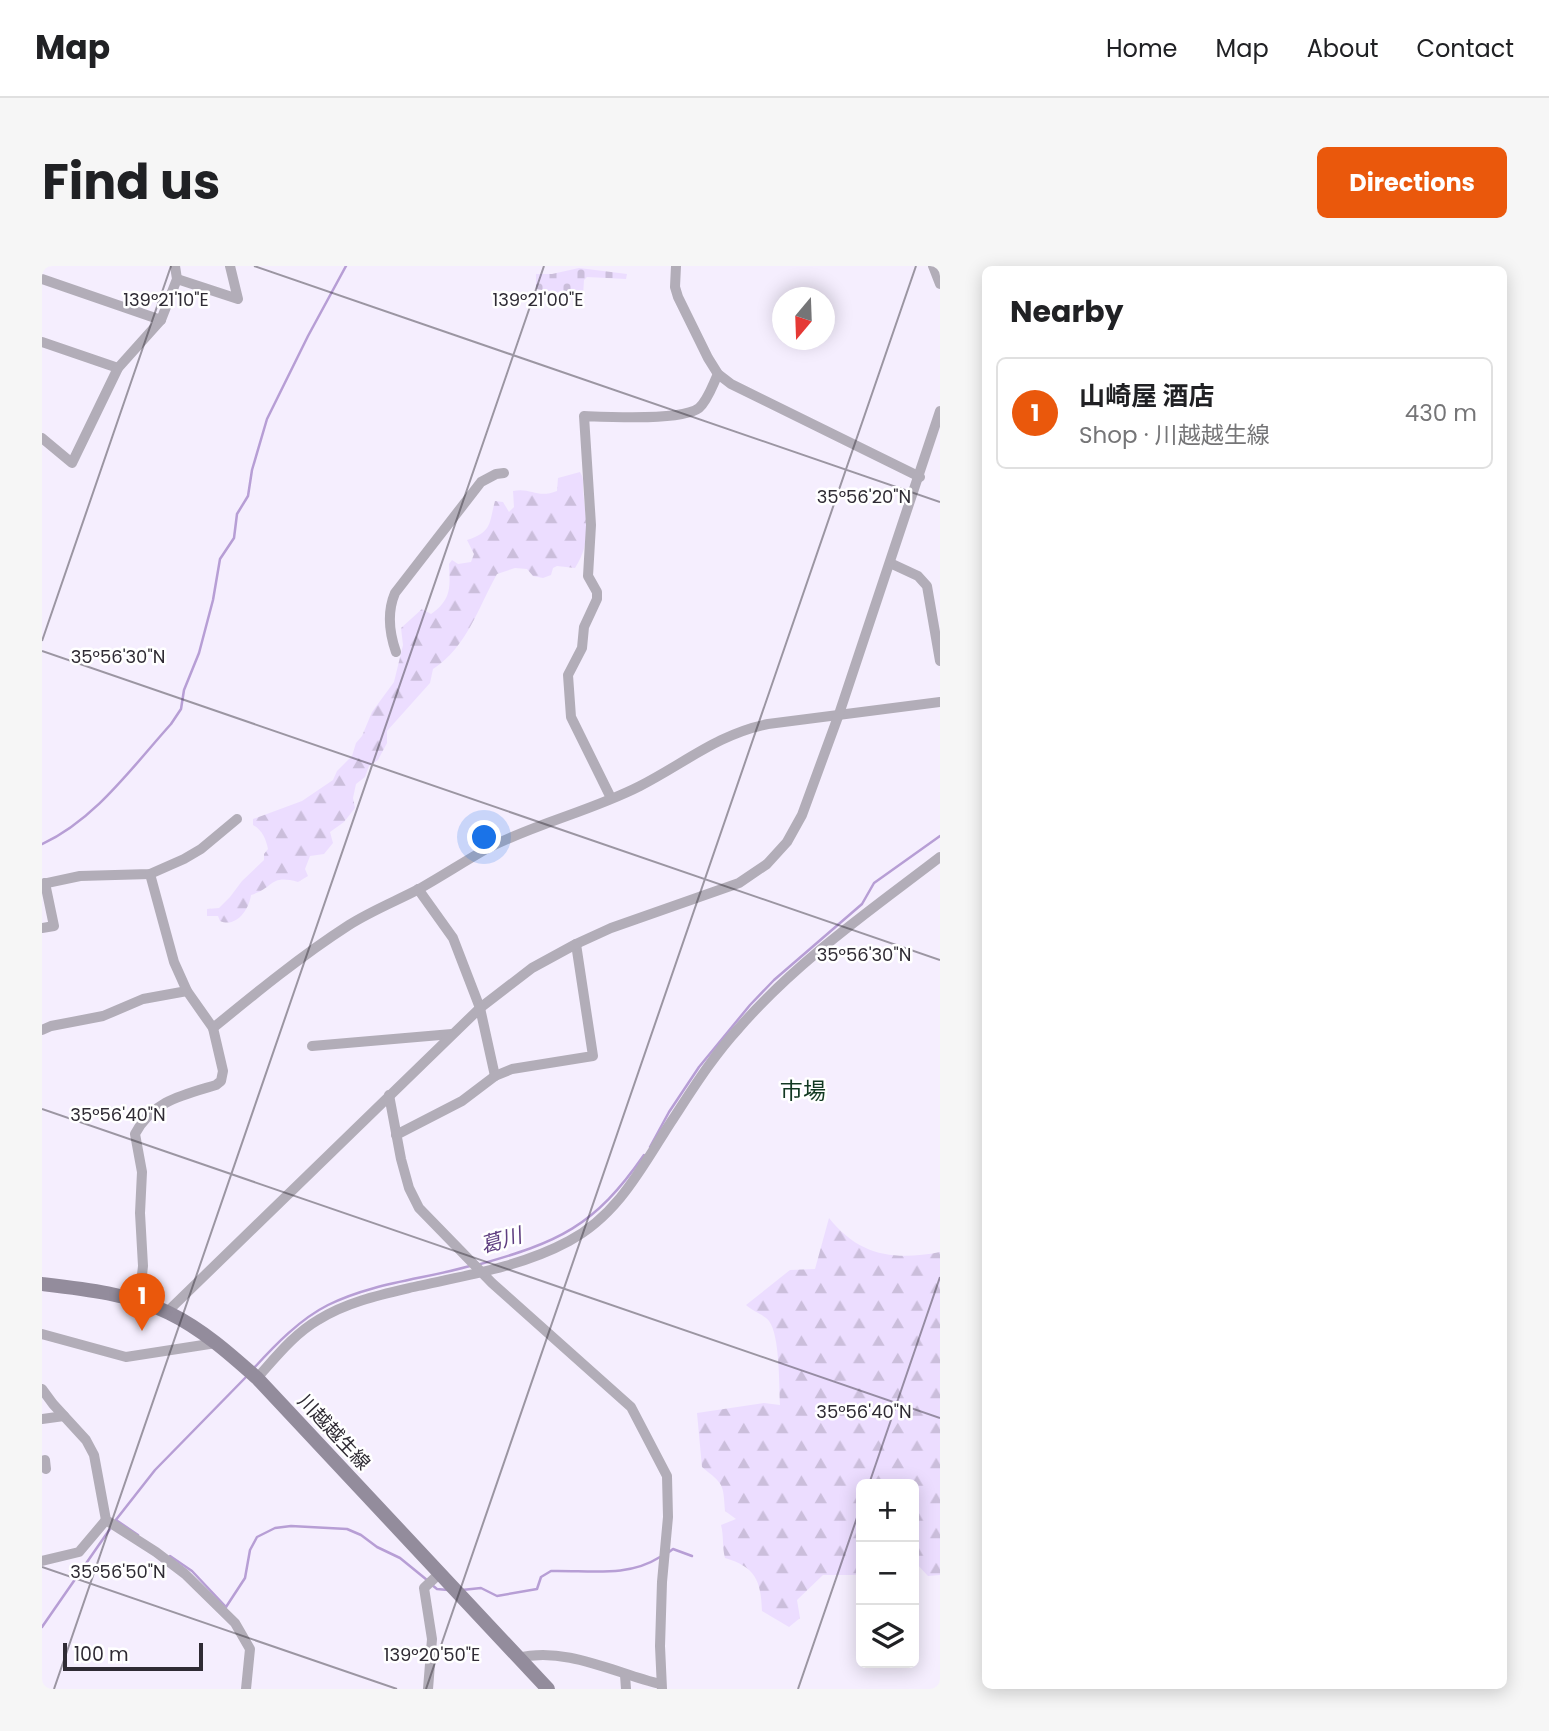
<!DOCTYPE html>
<html lang="en">
<head>
<meta charset="utf-8">
<style>
	:root { --surface:#fff; --page:#f6f6f6; --text:#202124; --muted:#757577; --line:#e0e0e0; --accent:#ea580c }
	body { margin:0; font-family:Poppins,"Noto Sans JP",sans-serif; background:var(--page); color:var(--text) }
	.controls { position:absolute; right:21px; bottom:21px; display:grid; overflow:hidden; border-radius:10px; box-shadow:0 4px 18px #0003 }
	.controls button { width:63px; height:63px; display:grid; place-items:center; padding:0; border:0; border-bottom:2px solid var(--line); background:var(--surface); color:var(--text); font:35px sans-serif }
	.compass { position:absolute; left:730px; top:21px; width:63px; height:63px; border-radius:50%; background:var(--surface); box-shadow:0 4px 18px #0003; rotate:199deg }
	.scale { position:absolute; left:21px; bottom:18px; width:140px; box-sizing:border-box; padding-left:7px; border:4px solid #2f2b34; border-top:0; font-size:19px; line-height:24px; white-space:nowrap; color:#2f2b34; -webkit-text-stroke:5px #fff; paint-order:stroke }
	.you { position:absolute; left:443px; top:572px; width:24px; height:24px; margin:-18px; border:5px solid #fff; border-radius:50%; background:#1a73e8; box-shadow:0 0 0 10px #1a73e833 }
	.badge { display:grid; place-items:center; width:46px; height:46px; border-radius:50%; background:var(--accent); color:#fff; font-size:23px; font-weight:700 }
	.pin { position:absolute; translate:-50% -58px; filter:drop-shadow(0 2px 4px #0008) }
	.pin::after { content:''; position:absolute; top:37px; width:24px; height:21px; background:inherit; clip-path:polygon(0 0,100% 0,50% 100%) }
	.list { margin:0; padding:0; list-style:none }
	h2 { display:flex; justify-content:space-between; align-items:center; height:91px; margin:0; padding:0 28px; font-size:30px }
	h2 small { font-size:23px; font-weight:400; color:var(--muted) }
	.list li { display:grid; grid-template-columns:46px 1fr auto; gap:21px; align-items:center; box-sizing:border-box; height:112px; margin:0 14px 14px; padding:0 14px; border:2px solid var(--line); border-radius:10px }
	.list b { display:block; font-size:26px; white-space:nowrap }
	.list p { margin:0; font-size:23px; white-space:nowrap; color:var(--muted) }
	.list em { font-size:23px; font-style:normal; color:var(--muted) }
	.icon { flex:none; width:38px; height:38px; fill:none; stroke:currentColor; stroke-width:2; stroke-linecap:round; stroke-linejoin:round }
	.map { position:relative; flex:none; width:898px; height:1423px; overflow:hidden; border-radius:10px }
	header { display:flex; align-items:center; gap:42px; box-sizing:border-box; height:98px; padding:0 35px; background:var(--surface); border-bottom:2px solid var(--line) }
	header strong { font-size:33px }
	nav { display:flex; gap:38px; margin-inline-start:auto; font-size:24px }
	.intro { display:flex; align-items:center; justify-content:space-between; box-sizing:border-box; height:168px; padding:0 42px }
	h1 { margin:0; font-size:49px }
	.button { padding:18px 32px; border-radius:10px; background:var(--accent); color:#fff; font-size:24px; font-weight:700 }
	main { display:flex; gap:42px; padding:0 42px }
	aside { flex:1; background:var(--surface); border-radius:10px; box-shadow:0 4px 18px #0003 }
	.map>svg:first-child { display:block }
	.forest { fill:url(#forest-firs) }
	.cemetery { fill:url(#cemetery-stones) }
	.lines { fill:none; stroke-linecap:round; stroke-linejoin:round }
	.stream { stroke:#b79ed5; stroke-width:2.5 }
	.street { stroke:#b2adb8; stroke-width:10 }
	.secondary { stroke:#938c9c; stroke-width:14 }
	.ticks { fill:none; stroke:#2f2b34; stroke-width:2; stroke-opacity:0.45 }
	.labels { text-anchor:middle; dominant-baseline:central; stroke-width:5; stroke-linejoin:round; paint-order:stroke }
	.street-label { font-size:19px; fill:#2f2b34; stroke:#fff }
	.water-label { font-size:21px; font-style:italic; fill:#5e3d80; stroke:#fff }
	.quarter-label { font-size:23px; fill:#123922; stroke:#fff }
	.ticks-label { font-size:18px; text-anchor:middle; fill:#2f2b34; stroke:#fff; stroke-width:5; stroke-linejoin:round; paint-order:stroke }
</style>
</head>
<body>
<header>
<strong>Map</strong>
<nav><a>Home</a><a>Map</a><a>About</a><a>Contact</a></nav>
</header>
<div class="intro"><h1>Find us</h1><a class="button">Directions</a></div>
<main>
<div class="map">
<svg width="898" height="1423" viewBox="0 0 898 1423">
	<defs>
		<pattern id="forest-firs" width="22" height="20" patternUnits="userSpaceOnUse" patternTransform="scale(1.75)"><rect width="22" height="20" fill="#ecddff"/><path d="M5 1l3.5 6h-7zM16 11l3.5 6h-7z" fill="#cbbedb"/></pattern>
		<pattern id="cemetery-stones" width="16" height="16" patternUnits="userSpaceOnUse" patternTransform="scale(1.75)"><rect width="16" height="16" fill="#ecddff"/><path d="M2 7V4a2 2 0 0 1 4 0v3zM10 15v-3a2 2 0 0 1 4 0v3z" fill="#cbbedb"/></pattern>
	</defs>
	<rect width="100%" height="100%" fill="#f5eefe"/>
	<g class="forest">
		<path d="M 538,206 C 542,213 541,214 541,222 C 543,252 551,274 533,302 L 515,300 L 511,302 L 509,309 L 501,312 L 491,310 L 485,303 L 473,302 L 455,308 C 436,342 425,381 391,403 L 388,417 L 345,465 L 345,477 L 336,494 L 327,500 L 323,511 L 314,518 L 311,532 L 313,542 L 302,556 L 288,566 L 291,577 L 282,588 L 268,590 L 263,603 L 266,610 L 256,616 C 227,608 233,622 209,629 C 207,644 194,662 178,655 L 176,650 L 165,650 L 165,643 L 177,642 L 188,631 L 200,615 L 222,594 L 222,588 L 226,583 C 224,573 220,564 211,559 L 211,553 L 260,535 L 291,514 L 295,505 L 310,490 L 314,477 L 320,470 L 330,446 L 352,416 L 361,379 L 359,362 L 380,343 L 389,348 C 410,333 408,321 407,298 L 410,294 L 416,298 L 429,296 L 432,288 L 425,274 C 451,266 447,256 453,235 L 461,236 L 467,246 L 472,241 L 471,225 C 489,221 495,233 515,225 L 516,212 Z"/>
		<path d="M 787,952 C 817,990 853,995 898,986 L 898,1309 L 886,1310 L 872,1295 L 872,1218 L 819,1218 L 819,1309 L 781,1309 L 755,1334 L 758,1352 L 747,1361 L 720,1345 C 719,1314 713,1301 683,1292 C 680,1280 682,1271 679,1259 L 694,1253 L 683,1245 C 681,1217 682,1219 660,1201 L 655,1147 L 722,1137 L 738,1139 C 737,1119 738,1070 727,1055 C 723,1049 710,1045 704,1039 L 748,1004 L 773,1003 Z"/>
	</g>
	<path class="cemetery" d="M 537,2 L 585,8 L 584,13 L 545,11 L 542,14 L 541,31 L 494,23 L 494,8 L 510,8 Z"/>
	<g class="lines">
		<g class="stream">
			<path d="M 0,578 C 53,554 91,500 129,458 L 139,443 L 142,424 L 157,387 L 171,334 L 178,293 L 192,272 L 195,248 L 206,230 L 210,204 L 225,153 L 266,70 L 304,0"/>
			<path d="M 608,881 L 627,846 L 657,801 L 708,739 L 732,714 L 820,638 L 832,617 L 898,570"/>
			<path d="M 435,999 C 517,976 552,961 602,889"/>
			<path d="M 212,1102 C 233,1079 258,1053 286,1039 C 330,1017 382,1013 428,1000"/>
			<path d="M 74,1254 L 96,1269"/>
			<path d="M 73,1255 L 113,1204 L 205,1110"/>
			<path d="M 627,1286 L 631,1283 L 650,1290"/>
			<path d="M 128,1290 L 150,1305 L 184,1341 L 203,1312 L 208,1284 L 215,1271 L 233,1262 L 249,1260 L 305,1263 L 319,1269 L 335,1281 L 358,1292 L 385,1314"/>
			<path d="M 390,1319 L 395,1323 L 406,1324"/>
			<path d="M 420,1324 L 439,1322 L 455,1330 L 495,1323 L 499,1311 L 509,1305 C 547,1304 585,1312 618,1291"/>
			<path d="M 0,1361 L 70,1260"/>
		</g>
		<g class="street">
			<path d="M 634,0 L 633,21 L 636,31 L 666,92 L 676,108 L 689,118 L 878,211"/>
			<path d="M 891,0 L 898,18"/>
			<path d="M 0,13 L 119,54"/>
			<path d="M 135,13 L 196,33 L 188,0"/>
			<path d="M 0,76 L 76,102"/>
			<path d="M 0,172 L 30,197 L 76,102 L 119,54 L 135,13 L 133,0"/>
			<path d="M 848,297 L 876,310 L 885,320 L 898,395"/>
			<path d="M 354,386 C 347,366 345,346 353,327 L 439,216 L 454,208 L 462,207"/>
			<path d="M 569,532 L 529,451 L 526,409 L 540,382 L 542,361 L 555,333 L 555,326 L 546,310 L 549,259 L 542,150 C 566,151 640,155 657,142 C 666,134 671,118 676,108"/>
			<path d="M 0,618 L 38,610 L 108,608 L 142,593 L 159,583 L 195,553"/>
			<path d="M 376,623 L 411,672 L 438,742 L 453,810"/>
			<path d="M 0,662 L 12,660 L 3,617"/>
			<path d="M 171,762 C 215,726 259,690 307,659 C 329,645 354,635 377,623 C 400,610 423,595 446,582 C 495,557 549,545 598,520 C 643,497 676,468 726,458 L 898,436"/>
			<path d="M 0,764 L 9,760 L 61,750 L 101,733 L 145,725"/>
			<path d="M 270,780 L 410,768"/>
			<path d="M 347,829 L 359,893 L 367,922 L 377,942 L 450,1017 L 589,1141 L 625,1210 L 626,1251 L 620,1316 L 618,1380 L 620,1423"/>
			<path d="M 354,869 L 420,835 L 453,810 L 470,803 L 551,790 L 534,678"/>
			<path d="M 97,1035 L 101,1000 L 98,947 L 100,906 L 93,868 C 110,835 141,829 174,819 L 179,815 L 181,805 L 171,762 L 145,725 L 132,696 L 108,608"/>
			<path d="M 125,1046 L 438,742 L 490,702 L 534,678 L 569,662 L 697,617 L 725,598 L 745,576 L 760,549 L 797,448 L 898,145"/>
			<path d="M 0,1068 L 84,1091 L 174,1077"/>
			<path d="M 215,1112 C 234,1091 252,1068 276,1054 C 306,1035 342,1028 376,1020 C 427,1009 481,1000 527,975 C 576,949 600,901 629,856 C 650,824 671,790 697,762 C 755,695 829,644 898,591"/>
			<path d="M 0,1123 L 11,1138 L 44,1174 L 52,1189 L 64,1254 L 114,1286 L 143,1308 L 193,1357 L 208,1383 L 204,1423"/>
			<path d="M 0,1153 L 22,1150"/>
			<path d="M 0,1195 L 3,1194 L 4,1203"/>
			<path d="M 0,1295 L 37,1286 L 64,1254"/>
			<path d="M 476,1392 C 523,1380 573,1407 618,1418"/>
			<path d="M 583,1409 L 584,1423"/>
			<path d="M 386,1423 L 390,1373 L 382,1322 L 398,1307"/>
		</g>
		<path class="secondary" d="M 0,1018 C 43,1023 88,1028 127,1047 C 160,1063 188,1088 215,1112 L 506,1423"/>
	</g>
	<path class="ticks" d="M 212,0 L 898,236M 0,375 L 129,0M 0,385 L 898,694M 0,843 L 898,1152M 827,1218 L 898,1011M 0,1301 L 355,1423M 12,1423 L 502,0M 384,1423 L 874,0M 756,1423 L 819,1240"/>
	<g class="labels">
		<g class="street-label">
			<text transform="translate(292 1166) rotate(47)">川越越生線</text>
		</g>
		<g class="water-label">
			<text transform="translate(459 974) rotate(-16)">葛川</text>
		</g>
		<g class="quarter-label">
			<text x="761" y="825">市場</text>
		</g>
	</g>
	<g class="ticks-label">
		<text x="124" y="40">139°21'10"E</text>
		<text x="496" y="40">139°21'00"E</text>
		<text x="822" y="237">35°56'20"N</text>
		<text x="76" y="397">35°56'30"N</text>
		<text x="822" y="695">35°56'30"N</text>
		<text x="76" y="855">35°56'40"N</text>
		<text x="822" y="1152">35°56'40"N</text>
		<text x="76" y="1312">35°56'50"N</text>
		<text x="390" y="1395">139°20'50"E</text>
	</g>
</svg>
<div class="controls">
<button>+</button>
<button>−</button>
<button><svg class="icon" aria-label="layers" viewBox="0 0 24 24"><path d="M12 4l9 5-9 5-9-5zM3 14l9 5 9-5"/></svg></button>
</div>
<svg class="compass" viewBox="-18 -18 36 36"><path d="M0-13l5 13h-10z" fill="#e53935"/><path d="M0 13l5-13h-10z" fill="#757577"/></svg>
<div class="scale">100 m</div>
<div class="you"></div>
<div class="pin badge" style="left:100px;top:1065px">1</div>
</div>
<aside>
<h2>Nearby<small></small></h2>
<ul class="list">
<li><span class="badge">1</span><div><b>山崎屋 酒店</b><p>Shop · 川越越生線</p></div><em>430 m</em></li>
</ul>
</aside>
</main>
</body>
</html>
